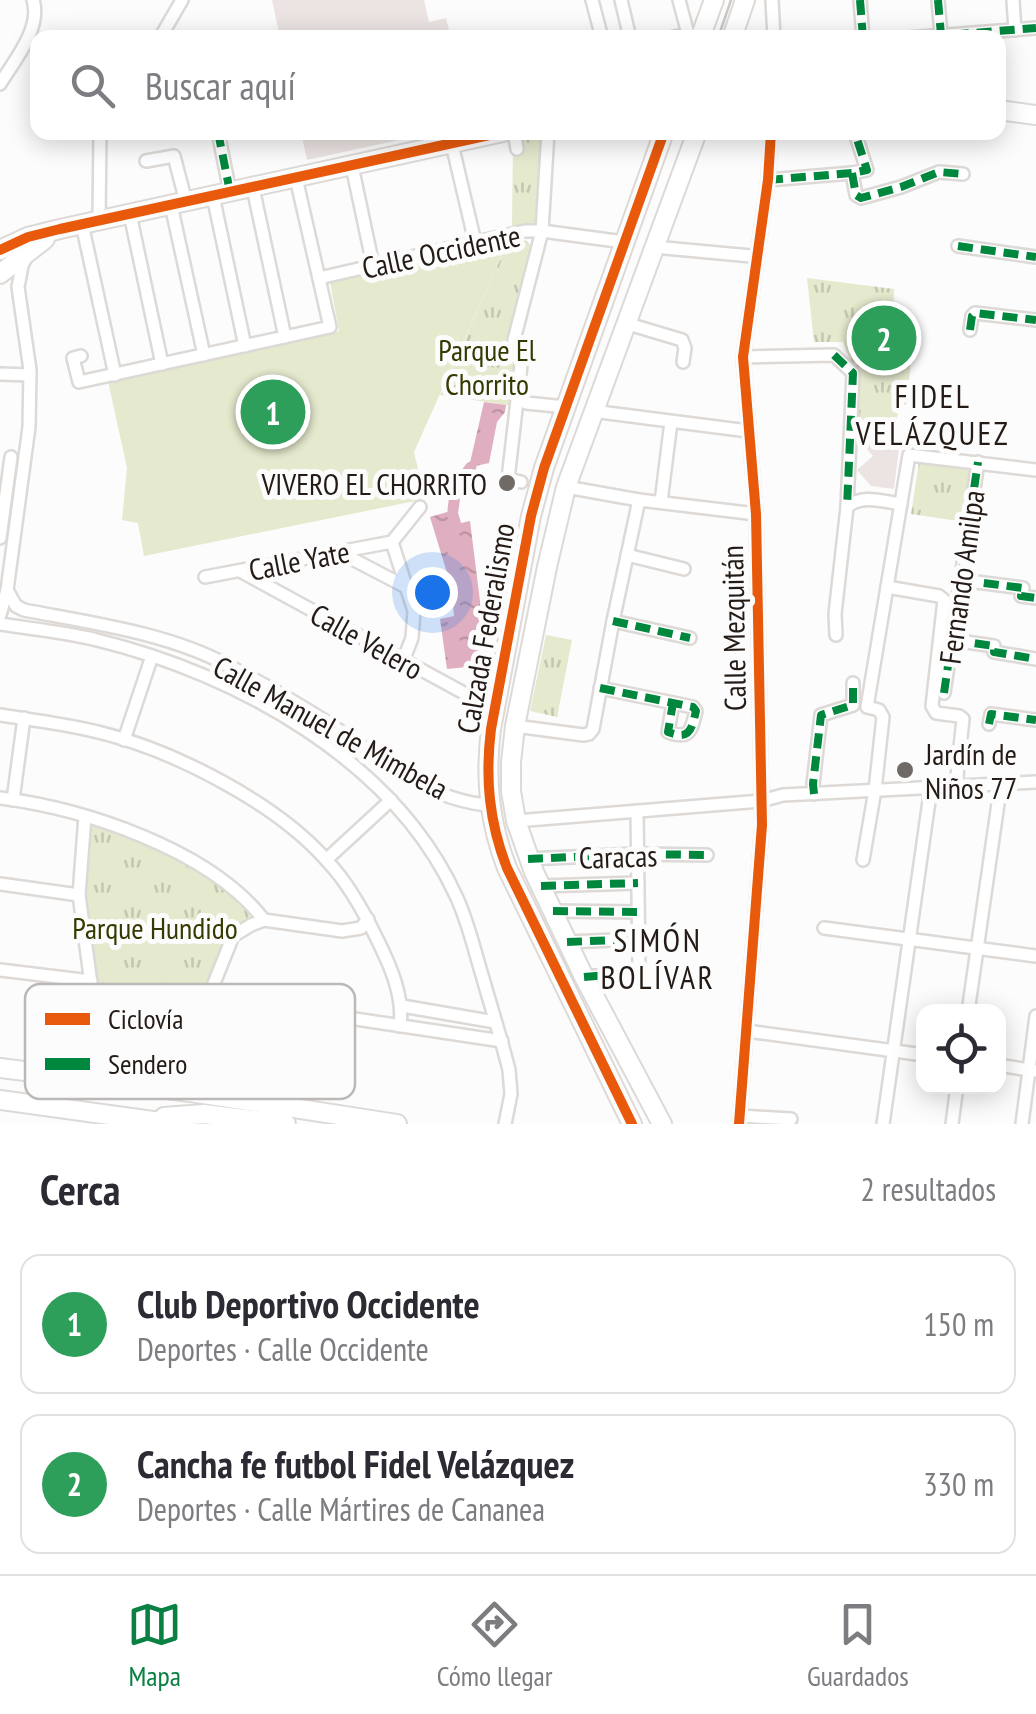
<!DOCTYPE html>
<html lang="es">
<head>
<meta charset="utf-8">
<style>
	:root { --surface:#fff; --page:#f2f2f3; --text:#2b2b33; --muted:#7c7c81; --line:#e1e1e2; --accent:#0b8043 }
	body { margin:0; font-family:"PT Sans Narrow",sans-serif; background:var(--page); color:var(--text) }
	.controls { position:absolute; right:30px; bottom:30px; display:grid; overflow:hidden; border-radius:20px; box-shadow:0 5px 25px #0003 }
	.controls button { width:90px; height:90px; display:grid; place-items:center; padding:0; border:0; border-bottom:2px solid var(--line); background:var(--surface); color:var(--text); font:50px sans-serif }
	.you { position:absolute; left:432px; top:592px; width:35px; height:35px; margin:-25px; border:8px solid #fff; border-radius:50%; background:#1a73e8; box-shadow:0 0 0 15px #1a73e833 }
	.badge { display:grid; place-items:center; width:65px; height:65px; border-radius:50%; background:var(--accent); color:#fff; font-size:32px; font-weight:700 }
	.pin { position:absolute; translate:-50% -50%; border:5px solid #fff; box-shadow:0 2px 10px #0006 }
	.list { margin:0; padding:0; list-style:none }
	h2 { display:flex; justify-content:space-between; align-items:center; height:130px; margin:0; padding:0 40px; font-size:42px }
	h2 small { font-size:32px; font-weight:400; color:var(--muted) }
	.list li { display:grid; grid-template-columns:65px 1fr auto; gap:30px; align-items:center; box-sizing:border-box; height:140px; margin:0 20px 20px; padding:0 20px; border:2px solid var(--line); border-radius:20px }
	.list b { display:block; font-size:38px; white-space:nowrap }
	.list p { margin:0; font-size:32px; white-space:nowrap; color:var(--muted) }
	.list em { font-size:32px; font-style:normal; color:var(--muted) }
	.icon { flex:none; width:55px; height:55px; fill:none; stroke:currentColor; stroke-width:2; stroke-linecap:round; stroke-linejoin:round }
	.map { position:relative; flex:none; width:1036px; height:1124px; overflow:hidden }
	.search { position:absolute; background:var(--surface); box-shadow:0 5px 25px #0003; left:30px; right:30px; top:30px; height:110px; display:flex; align-items:center; gap:25px; box-sizing:border-box; padding:0 35px; border-radius:20px; color:var(--muted); font-size:38px }
	.sheet { height:450px; background:var(--surface) }
	nav { display:flex; justify-content:space-around; align-items:center; box-sizing:border-box; height:140px; border-top:2px solid var(--line); background:var(--surface); font-size:28px; color:var(--muted) }
	nav a { display:grid; justify-items:center; gap:5px }
	nav .on { color:var(--accent) }
	.map>svg:first-child { display:block }
	.park { fill:url(#park-tufts) }
	.pitch { fill:#e5e9cd }
	.water { fill:url(#water-ripples) }
	.lines { fill:none; stroke-linecap:round; stroke-linejoin:round }
	.canal { stroke:#dfaec1; stroke-width:11 }
	.building { fill:#ebe4e3 }
	.street-casing { stroke:#ddd9d6; stroke-width:16 }
	.secondary-casing { stroke:#ddd9d6; stroke-width:22 }
	.primary-casing { stroke:#ddd9d6; stroke-width:22 }
	.street { stroke:#fff; stroke-width:11 }
	.secondary { stroke:#fff; stroke-width:18 }
	.primary { stroke:#fff; stroke-width:18 }
	.tram { stroke:#c9c8c7; stroke-width:2.5 }
	.quiet { stroke:#00873e; stroke-width:8; stroke-dasharray:15 8; stroke-linecap:butt }
	.cycleway-casing { stroke:#fcfcfc; stroke-width:16 }
	.cycleway { stroke:#e8590c; stroke-width:10 }
	.poi-dot { fill:#706a66; stroke:#fcfcfc; stroke-width:4 }
	.labels { text-anchor:middle; dominant-baseline:central; stroke-width:10; stroke-linejoin:round; paint-order:stroke }
	.street-label { font-size:30px; fill:#241b16; stroke:#fcfcfc }
	.park-label { font-size:30px; fill:#363a02; stroke:#fcfcfc }
	.poi-label { font-size:30px; fill:#241b16; stroke:#fcfcfc; text-anchor:end }
	.neighbourhood-label { font-size:32px; letter-spacing:2.5px; fill:#241b16; stroke:#fcfcfc }
	.key { fill:#fcfcfc; stroke:#bbb8b7; stroke-width:2.5 }
	.key-label { font-size:28px; fill:#241b16 }
</style>
</head>
<body>
<div class="map">
<svg width="1036" height="1124" viewBox="0 0 1036 1124">
	<defs>
		<pattern id="park-tufts" width="24" height="20" patternUnits="userSpaceOnUse" patternTransform="scale(2.5)"><rect width="24" height="20" fill="#e5e9cd"/><path d="M3 7l-1-3M5 7V3M7 7l1-3M15 17l-1-3M17 17v-4M19 17l1-3" fill="none" stroke="#c4c7af"/></pattern>
		<pattern id="water-ripples" width="26" height="14" patternUnits="userSpaceOnUse" patternTransform="scale(2.5)"><rect width="26" height="14" fill="#dfaec1"/><path d="M2 4q2-2 4 0t4 0M15 11q2-2 4 0t4 0" fill="none" stroke="#bf95a5"/></pattern>
	</defs>
	<rect width="100%" height="100%" fill="#fcfcfc"/>
	<g class="park">
		<path d="M 541,135 L 535,224 L 512,227 L 513,141 Z"/>
		<path d="M 525,240 L 531,245 L 506,341 L 519,352 L 513,406 L 440,395 L 507,244 Z"/>
		<path d="M 807,278 L 894,289 L 893,324 L 915,328 L 906,405 L 899,404 L 895,432 L 859,427 L 859,384 L 843,342 L 814,342 Z"/>
		<path d="M 919,462 L 980,471 L 972,523 L 911,514 Z"/>
		<path d="M 546,635 L 572,640 L 557,717 L 530,711 Z"/>
		<path d="M 88,822 C 148,841 204,868 250,912 L 249,918 L 237,927 L 221,946 L 178,1051 L 174,1070 L 177,1081 L 176,1084 L 112,1073 L 111,1075 L 101,1073 L 105,1053 L 82,890 Z"/>
	</g>
	<g class="pitch">
		<path d="M 507,244 L 414,452 L 425,499 L 144,556 L 138,523 L 122,520 L 127,468 L 108,381 L 339,331 L 330,282 Z"/>
		<path d="M 881,314 L 904,350 L 886,362 L 863,326 Z"/>
	</g>
	<g class="water">
		<path d="M 484,402 L 506,405 L 505,412 L 497,422 L 489,463 L 471,467 L 469,467 Z"/>
		<path d="M 457,509 L 461,523 L 470,521 L 488,665 L 447,669 L 440,619 L 454,616 L 451,586 L 430,517 Z"/>
	</g>
	<g class="lines">
		<path class="canal" d="M 453,510 L 456,486 L 471,467"/>
	</g>
	<g class="building">
		<path d="M 272,0 L 424,0 L 429,22 L 446,18 L 451,38 L 280,38 Z"/>
		<path d="M 301,132 L 426,132 L 426,134 L 307,160 Z"/>
		<path d="M 874,439 L 892,441 L 899,448 L 894,489 L 871,486 L 857,470 L 873,456 L 865,447 Z"/>
	</g>
	<g class="lines">
		<g class="street-casing">
			<g id="street">
				<path d="M 592,0 L 602,38"/>
				<path d="M 621,0 L 630,38"/>
				<path d="M 679,0 L 688,34"/>
				<path d="M 772,0 L 774,38"/>
				<path d="M 860,0 L 863,38"/>
				<path d="M 938,0 L 941,35"/>
				<path d="M 1013,0 L 1015,30"/>
				<path d="M 160,38 L 182,0"/>
				<path d="M 670,38 L 688,34 L 695,36"/>
				<path d="M 908,38 L 1036,28"/>
				<path d="M 0,84 C 14,61 42,28 33,0"/>
				<path d="M 218,132 L 230,192"/>
				<path d="M 514,132 L 517,149"/>
				<path d="M 452,144 L 475,242"/>
				<path d="M 146,161 L 174,156 L 186,202"/>
				<path d="M 352,166 L 373,265"/>
				<path d="M 852,173 L 856,195 L 861,198 L 901,187 L 939,172 L 963,174"/>
				<path d="M 768,180 L 852,173 L 867,170 L 856,136"/>
				<path d="M 253,188 L 285,337"/>
				<path d="M 213,196 L 245,346"/>
				<path d="M 171,205 L 204,355"/>
				<path d="M 130,214 L 162,364"/>
				<path d="M 99,221 L 100,132"/>
				<path d="M 82,224 L 115,375"/>
				<path d="M 958,246 L 1036,257"/>
				<path d="M 654,247 L 751,256"/>
				<path d="M 319,278 L 525,231 L 542,231 L 624,242"/>
				<path d="M 625,323 L 682,340 L 685,348 L 683,362"/>
				<path d="M 970,330 L 972,316 L 975,313 L 1036,320"/>
				<path d="M 81,356 L 73,358 L 79,382 L 330,327 L 296,178"/>
				<path d="M 743,357 L 834,355 L 853,373 L 847,507"/>
				<path d="M 0,374 L 30,375"/>
				<path d="M 526,403 L 566,407"/>
				<path d="M 592,411 L 748,431"/>
				<path d="M 521,482 L 508,479 L 523,348 L 514,340 L 542,231 L 548,132"/>
				<path d="M 566,487 L 639,500 L 756,514"/>
				<path d="M 661,502 L 671,422"/>
				<path d="M 0,538 L 11,457"/>
				<path d="M 392,542 L 414,611 L 412,638 L 403,661"/>
				<path d="M 392,542 L 420,507"/>
				<path d="M 339,552 L 408,588"/>
				<path d="M 627,555 L 684,569"/>
				<path d="M 240,571 L 495,710"/>
				<path d="M 205,577 L 392,542"/>
				<path d="M 961,580 L 1023,588 L 1021,596 L 1036,598"/>
				<path d="M 887,587 L 939,596 L 944,600 L 932,706 L 936,713 L 959,716 L 963,719 L 956,786"/>
				<path d="M 7,590 L 16,606 L 24,610 C 91,623 169,633 229,666 C 260,682 292,700 322,719 C 375,753 423,800 489,805"/>
				<path d="M 0,615 L 7,590 L 29,427 L 30,370 L 18,287 L 22,266 L 27,255"/>
				<path d="M 613,621 L 690,638"/>
				<path d="M 0,624 C 32,629 65,632 97,640 C 237,674 394,760 456,896 C 468,921 474,949 482,975 C 491,1007 501,1038 509,1070 L 511,1094 L 505,1124"/>
				<path d="M 836,635 L 835,614 L 847,507 C 861,494 882,501 901,504"/>
				<path d="M 952,640 L 994,646 L 994,652 L 1036,659"/>
				<path d="M 600,688 L 693,707 L 696,711 C 691,731 690,740 668,732 L 673,703"/>
				<path d="M 944,693 L 978,462"/>
				<path d="M 0,715 C 33,720 66,724 98,732 C 173,750 277,803 328,862 C 349,884 364,912 377,939 C 390,965 404,996 400,1026"/>
				<path d="M 989,724 L 991,714 L 1036,720"/>
				<path d="M 515,726 L 583,735 L 589,734 L 593,729 L 613,621 L 639,500"/>
				<path d="M 124,740 L 152,656"/>
				<path d="M 814,794 L 813,784 L 821,715 L 853,705 L 853,683"/>
				<path d="M 0,798 C 86,809 210,850 264,920 L 342,931 L 361,928 L 368,919"/>
				<path d="M 13,800 L 24,718"/>
				<path d="M 85,816 L 79,895 L 100,1050 L 98,1065 L 85,1079"/>
				<path d="M 516,821 L 761,801 L 783,795 L 1036,782"/>
				<path d="M 327,859 L 391,800"/>
				<path d="M 528,859 L 638,854 L 707,855"/>
				<path d="M 863,860 L 875,790 L 883,717 L 879,710 L 867,707 L 909,455 L 1036,470"/>
				<path d="M 0,884 L 79,895"/>
				<path d="M 541,886 L 638,883"/>
				<path d="M 553,911 L 638,912"/>
				<path d="M 824,928 L 1036,956"/>
				<path d="M 567,942 L 639,939"/>
				<path d="M 0,970 L 91,981"/>
				<path d="M 584,977 L 639,972 L 637,811"/>
				<path d="M 209,997 L 502,1041"/>
				<path d="M 402,1006 L 495,1022"/>
				<path d="M 968,1012 L 1001,783"/>
				<path d="M 747,1031 L 924,1055"/>
				<path d="M 998,1065 L 1036,1071"/>
				<path d="M 190,1092 L 181,1073 L 182,1063 L 233,936 L 251,925 L 264,920"/>
				<path d="M 740,1116 L 791,1119"/>
				<path d="M 739,1124 L 762,825 L 756,514 L 743,357 L 768,180 L 771,132"/>
				<path d="M 883,1124 L 931,787"/>
				<path d="M 952,1124 L 957,1086"/>
				<path d="M 1022,1124 L 1036,1016"/>
			</g>
		</g>
		<g class="secondary-casing">
			<g id="secondary">
				<path d="M 998,110 L 1036,115"/>
				<path d="M 0,250 L 28,237 L 60,229 L 503,132"/>
				<path d="M 0,274 L 45,239"/>
			</g>
		</g>
		<g class="primary-casing">
			<g id="primary">
				<path d="M 700,38 L 714,0"/>
				<path d="M 732,38 L 745,0"/>
				<path d="M 0,1068 L 190,1092 L 397,1124"/>
				<path d="M 0,1100 L 175,1124"/>
				<path d="M 164,1117 L 204,1114 L 286,1124"/>
				<path d="M 632,1124 L 507,868 C 489,822 485,778 491,729 L 531,516 L 544,468 L 664,132"/>
				<path d="M 662,1124 L 584,977 L 534,872 L 516,821 L 511,791 L 511,762 L 515,726 L 547,567 L 566,487 L 697,132"/>
			</g>
		</g>
		<use href="#street" class="street"/>
		<use href="#secondary" class="secondary"/>
		<use href="#primary" class="primary"/>
		<path class="tram" d="M 718,38 L 731,0"/>
		<g class="quiet">
			<path d="M 860,0 L 863,38"/>
			<path d="M 938,0 L 941,35"/>
			<path d="M 908,38 L 1036,28"/>
			<path d="M 218,132 L 230,192"/>
			<path d="M 852,173 L 856,195 L 861,198 L 901,187 L 939,172 L 963,174"/>
			<path d="M 768,180 L 852,173 L 867,170 L 856,136"/>
			<path d="M 958,246 L 1036,257"/>
			<path d="M 970,330 L 972,316 L 975,313 L 1036,320"/>
			<path d="M 834,355 L 853,373 L 847,507"/>
			<path d="M 961,580 L 1023,588 L 1021,596 L 1036,598"/>
			<path d="M 613,621 L 690,638"/>
			<path d="M 952,640 L 994,646 L 994,652 L 1036,659"/>
			<path d="M 600,688 L 693,707 L 696,711 C 691,731 690,740 668,732 L 673,703"/>
			<path d="M 944,693 L 978,462"/>
			<path d="M 989,724 L 991,714 L 1036,720"/>
			<path d="M 814,794 L 813,784 L 821,715 L 853,705 L 853,683"/>
			<path d="M 528,859 L 638,854 L 707,855"/>
			<path d="M 541,886 L 638,883"/>
			<path d="M 553,911 L 638,912"/>
			<path d="M 567,942 L 639,939"/>
			<path d="M 584,977 L 639,972"/>
		</g>
		<g class="cycleway-casing">
			<g id="cycleway">
				<path d="M 0,250 L 28,237 L 60,229 L 503,132"/>
				<path d="M 632,1124 L 507,868 C 489,822 485,778 491,729 L 531,516 L 544,468 L 664,132"/>
				<path d="M 739,1124 L 762,825 L 756,514 L 743,357 L 768,180 L 771,132"/>
			</g>
		</g>
		<use href="#cycleway" class="cycleway"/>
	</g>
	<g class="poi-dot">
		<circle cx="507" cy="483" r="10"/>
		<circle cx="905" cy="770" r="10"/>
	</g>
	<g class="labels">
		<g class="street-label">
			<text transform="translate(441 251) rotate(-12)">Calle Occidente</text>
			<text transform="translate(299 560) rotate(-11)">Calle Yate</text>
			<text transform="translate(961 577) rotate(-82)">Fernando Amilpa</text>
			<text transform="translate(485 628) rotate(-80)">Calzada Federalismo</text>
			<text transform="translate(733 628) rotate(-91)">Calle Mezquitán</text>
			<text transform="translate(367 641) rotate(29)">Calle Velero</text>
			<text transform="translate(331 727) rotate(29)">Calle Manuel de Mimbela</text>
			<text transform="translate(618 856) rotate(-2)">Caracas</text>
		</g>
		<g class="park-label">
			<text x="487" y="349">Parque El<tspan x="487" dy="34">Chorrito</tspan></text>
			<text x="155" y="927">Parque Hundido</text>
		</g>
		<g class="poi-label">
			<text x="487" y="483">VIVERO EL CHORRITO</text>
			<text x="925" y="753" text-anchor="start">Jardín de<tspan x="925" dy="34">Niños 77</tspan></text>
		</g>
		<g class="neighbourhood-label">
			<text x="933" y="396">FIDEL<tspan x="933" dy="37">VELÁZQUEZ</tspan></text>
			<text x="658" y="940">SIMÓN<tspan x="658" dy="37">BOLÍVAR</tspan></text>
		</g>
	</g>
	<rect x="25" y="984" width="330" height="115" rx="15" class="key"/>
	<rect x="45" y="1013" width="45" height="12" fill="#e8590c"/>
	<rect x="45" y="1058" width="45" height="12" fill="#00873e"/>
	<g class="key-label">
		<text x="108" y="1029">Ciclovía</text>
		<text x="108" y="1074">Sendero</text>
	</g>
</svg>
<div class="controls">
<button><svg class="icon" aria-label="locate" viewBox="0 0 24 24"><circle cx="12" cy="12" r="6"/><path d="M12 2v4M12 18v4M2 12h4M18 12h4"/></svg></button>
</div>
<div class="you"></div>
<div class="pin badge" style="left:273px;top:412px;background:#2e9e5b">1</div>
<div class="pin badge" style="left:884px;top:338px;background:#2e9e5b">2</div>
<div class="search"><svg class="icon" aria-label="search" viewBox="0 0 24 24"><circle cx="10" cy="10" r="6"/><path d="M15 15l6 6"/></svg>Buscar aquí</div>
</div>
<section class="sheet">
<h2>Cerca<small>2 resultados</small></h2>
<ul class="list">
<li><span class="badge" style="background:#2e9e5b">1</span><div><b>Club Deportivo Occidente</b><p>Deportes · Calle Occidente</p></div><em>150 m</em></li>
<li><span class="badge" style="background:#2e9e5b">2</span><div><b>Cancha fe futbol Fidel Velázquez</b><p>Deportes · Calle Mártires de Cananea</p></div><em>330 m</em></li>
</ul>
</section>
<nav>
<a class="on"><svg class="icon" aria-label="map" viewBox="0 0 24 24"><path d="M3 6l6-2 6 2 6-2v14l-6 2-6-2-6 2zM9 4v14M15 6v14"/></svg>Mapa</a>
<a><svg class="icon" aria-label="directions" viewBox="0 0 24 24"><path d="M12 3l9 9-9 9-9-9zM9 14v-3h6M13 9l2 2-2 2"/></svg>Cómo llegar</a>
<a><svg class="icon" aria-label="saved" viewBox="0 0 24 24"><path d="M7 4h10v16l-5-4-5 4z"/></svg>Guardados</a>
</nav>
</body>
</html>
